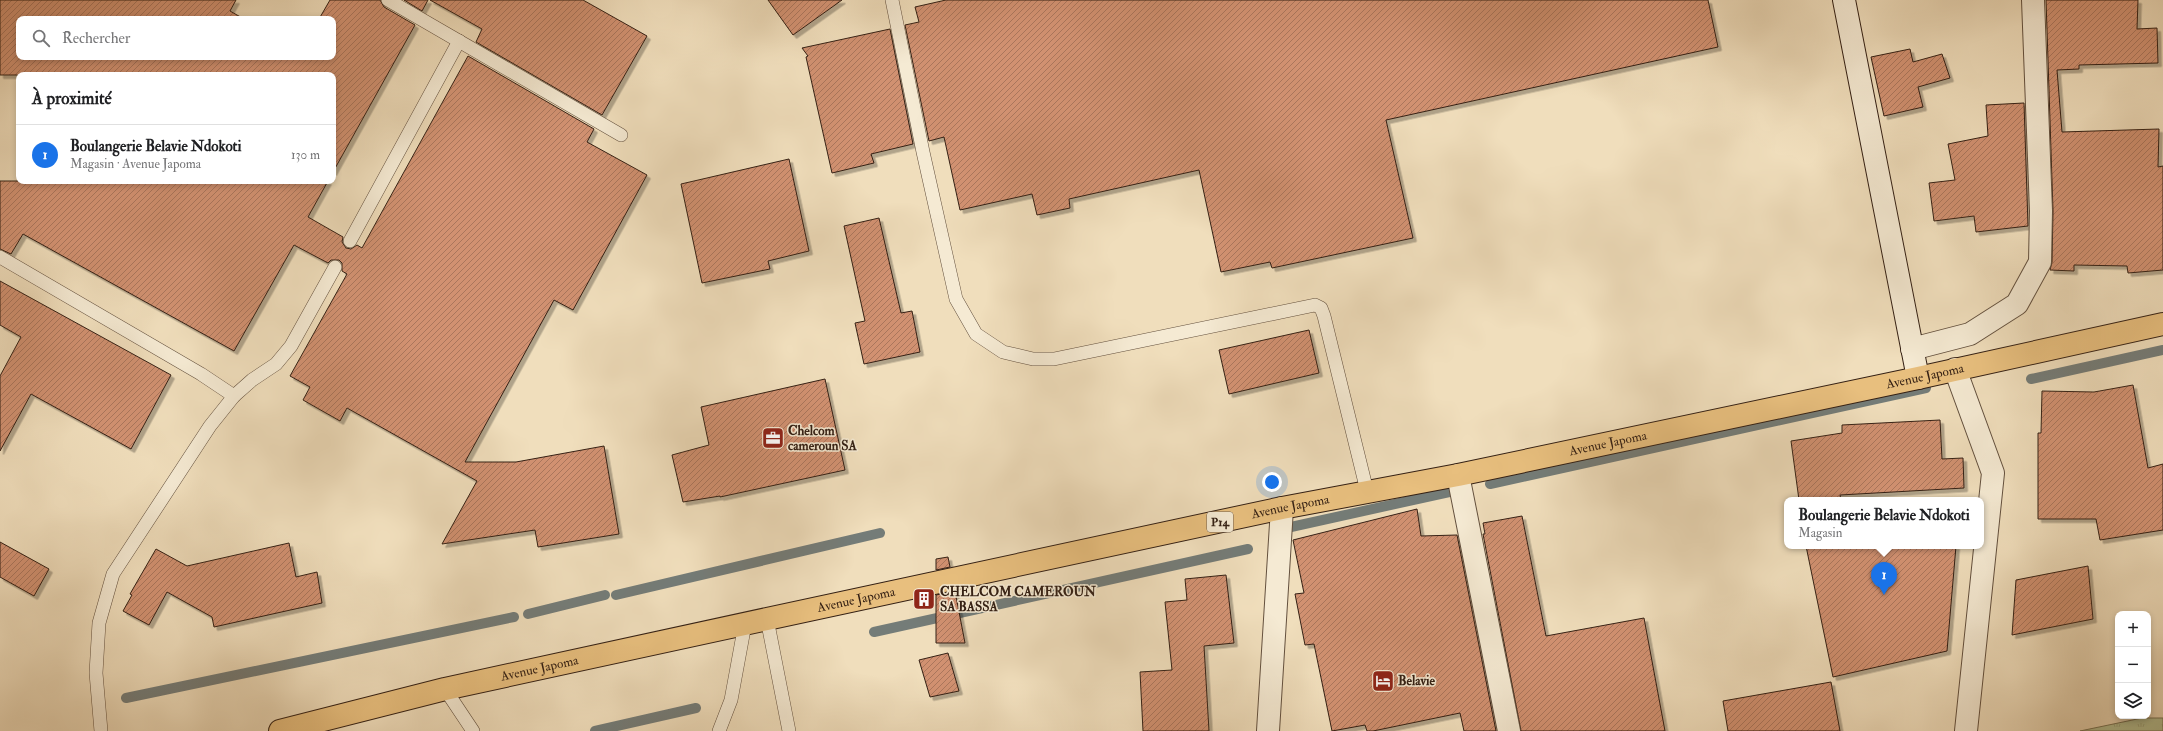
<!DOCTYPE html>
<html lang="fr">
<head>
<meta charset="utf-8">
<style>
	:root { --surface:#fff; --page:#f2f2f2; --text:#202124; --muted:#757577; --line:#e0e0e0; --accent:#1a73e8 }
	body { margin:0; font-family:"IM FELL Double Pica",serif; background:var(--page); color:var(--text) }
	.controls { position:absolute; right:12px; bottom:12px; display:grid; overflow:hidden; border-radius:8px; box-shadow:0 2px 6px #0003 }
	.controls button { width:36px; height:36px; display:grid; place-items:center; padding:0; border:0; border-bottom:1px solid var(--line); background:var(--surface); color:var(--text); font:20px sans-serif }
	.you { position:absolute; left:1272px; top:482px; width:14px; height:14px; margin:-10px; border:3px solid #fff; border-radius:50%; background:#1a73e8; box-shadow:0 0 0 6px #1a73e833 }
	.badge { display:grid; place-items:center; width:26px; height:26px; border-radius:50%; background:var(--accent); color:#fff; font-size:13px; font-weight:700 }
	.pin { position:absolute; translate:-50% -33px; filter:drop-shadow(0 1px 2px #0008) }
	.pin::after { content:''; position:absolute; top:21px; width:14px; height:12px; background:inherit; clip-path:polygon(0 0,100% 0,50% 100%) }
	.popup { position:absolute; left:1784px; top:497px; width:200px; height:52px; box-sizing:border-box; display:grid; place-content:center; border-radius:8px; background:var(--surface); filter:drop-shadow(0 1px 3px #0005); font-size:13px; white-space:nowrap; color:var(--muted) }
	.popup b { font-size:15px; color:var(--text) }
	.popup::after { content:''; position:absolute; left:50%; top:100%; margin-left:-8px; border:8px solid transparent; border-top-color:var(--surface) }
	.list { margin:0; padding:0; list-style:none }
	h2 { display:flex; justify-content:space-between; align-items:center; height:52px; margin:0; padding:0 16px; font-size:17px }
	h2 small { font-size:13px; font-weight:400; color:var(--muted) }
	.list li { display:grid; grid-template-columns:26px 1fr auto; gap:12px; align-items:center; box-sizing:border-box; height:60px; padding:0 16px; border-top:1px solid var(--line) }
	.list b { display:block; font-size:15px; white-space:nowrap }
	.list p { margin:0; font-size:13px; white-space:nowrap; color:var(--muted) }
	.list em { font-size:13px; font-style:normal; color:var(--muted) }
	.icon { flex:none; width:22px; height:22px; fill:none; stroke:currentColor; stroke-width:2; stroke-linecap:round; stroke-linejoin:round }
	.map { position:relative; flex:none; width:2163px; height:731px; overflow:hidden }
	.search { position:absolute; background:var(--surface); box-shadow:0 2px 6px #0003; left:16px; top:16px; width:320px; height:44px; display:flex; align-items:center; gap:10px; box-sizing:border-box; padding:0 14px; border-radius:8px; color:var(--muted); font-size:15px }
	.panel { position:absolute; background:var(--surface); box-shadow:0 2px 6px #0003; left:16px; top:72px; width:320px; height:112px; border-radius:8px }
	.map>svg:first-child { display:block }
	.grass { fill:url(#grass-tufts); stroke:#747155 }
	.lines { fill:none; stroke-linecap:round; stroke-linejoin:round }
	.stream { stroke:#747c78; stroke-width:10 }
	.building { fill:url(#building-hatch); stroke:#342014; filter:url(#shadow) }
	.lane-casing { stroke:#63503e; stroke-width:14 }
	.street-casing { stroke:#63503e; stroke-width:24 }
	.secondary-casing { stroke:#342014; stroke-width:24 }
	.primary-casing { stroke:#342014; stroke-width:24 }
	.lane { stroke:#f5ead3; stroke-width:13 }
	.street { stroke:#f5ead3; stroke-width:22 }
	.secondary { stroke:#f5ead3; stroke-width:22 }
	.primary { stroke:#e8bf7e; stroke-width:22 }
	.labels { text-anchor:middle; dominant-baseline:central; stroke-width:3; stroke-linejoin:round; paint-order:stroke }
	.shield { fill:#f5ead3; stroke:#6e5d4d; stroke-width:1 }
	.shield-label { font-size:12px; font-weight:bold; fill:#342014 }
	.street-label { font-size:13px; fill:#342014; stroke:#f5ead3 }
	.poi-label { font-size:13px; font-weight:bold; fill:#342014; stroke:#f5ead3; text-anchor:start }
</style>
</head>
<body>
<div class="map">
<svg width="2163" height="731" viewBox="0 0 2163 731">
	<defs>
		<pattern id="grass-tufts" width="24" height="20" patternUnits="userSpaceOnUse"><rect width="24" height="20" fill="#b3c296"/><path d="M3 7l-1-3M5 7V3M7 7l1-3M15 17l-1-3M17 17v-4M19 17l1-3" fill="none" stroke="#9ba680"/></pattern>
		<pattern id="building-hatch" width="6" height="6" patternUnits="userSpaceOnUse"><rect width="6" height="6" fill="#d19171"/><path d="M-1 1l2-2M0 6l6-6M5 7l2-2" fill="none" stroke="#aa765c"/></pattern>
		<filter id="shadow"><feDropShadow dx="3.5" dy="3.5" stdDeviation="0" flood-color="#0004"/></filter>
	</defs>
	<rect width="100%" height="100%" fill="#f0debc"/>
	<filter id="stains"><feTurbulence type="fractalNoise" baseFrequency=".005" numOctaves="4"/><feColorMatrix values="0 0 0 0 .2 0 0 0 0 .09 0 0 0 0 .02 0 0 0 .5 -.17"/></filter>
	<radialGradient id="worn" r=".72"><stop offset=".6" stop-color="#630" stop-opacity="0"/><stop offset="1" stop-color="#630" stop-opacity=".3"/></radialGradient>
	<path class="grass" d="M 2142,718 L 2163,718 L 2163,731 L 2080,731 Z"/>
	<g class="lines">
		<g class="stream">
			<path d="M 2031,379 L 2163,350"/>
			<path d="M 1490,484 L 1926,388"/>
			<path d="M 1291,527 L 1463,489"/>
			<path d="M 616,595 L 880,533"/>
			<path d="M 528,614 L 605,595"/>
			<path d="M 874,632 L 1248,549"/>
			<path d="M 126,698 L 514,617"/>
			<path d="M 595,731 L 696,708"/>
		</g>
	</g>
	<g class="building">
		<path d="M 0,0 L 236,0 L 230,11 L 244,19 L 19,19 L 19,57 L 333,57 L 333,19 L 319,19 L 330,0 L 380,0 L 384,7 L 415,25 L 333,172 L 333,75 L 0,75 Z"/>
		<path d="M 404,0 L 428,0 L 422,11 Z"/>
		<path d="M 430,0 L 583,0 L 647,36 L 602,115 L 476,42 L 482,29 Z"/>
		<path d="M 768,0 L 842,0 L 793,35 Z"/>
		<path d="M 946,0 L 1708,0 L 1718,47 L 1386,120 L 1413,238 L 1272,268 L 1270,262 L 1221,272 L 1199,170 L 1069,199 L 1070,208 L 1037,215 L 1032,194 L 960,210 L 944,137 L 929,141 L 905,25 L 919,22 L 915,7 Z"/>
		<path d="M 2046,0 L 2138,0 L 2137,29 L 2157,28 L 2158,63 L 2079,65 L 2079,69 L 2057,70 L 2062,132 L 2159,129 L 2158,167 L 2163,166 L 2163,270 L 2128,273 L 2127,266 L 2074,265 L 2074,271 L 2050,270 L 2052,262 L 2053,211 Z"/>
		<path d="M 890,29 L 913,144 L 871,154 L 874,163 L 832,173 L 806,57 L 808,56 L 802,48 Z"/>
		<path d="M 1910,49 L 1913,62 L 1942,54 L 1950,78 L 1918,87 L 1923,107 L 1884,116 L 1871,57 Z"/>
		<path d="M 468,56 L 594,129 L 587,142 L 647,175 L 573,310 L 554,300 L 465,462 L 516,462 L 604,446 L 619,534 L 538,547 L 535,530 L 442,544 L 477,481 L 347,408 L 340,421 L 303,400 L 310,387 L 290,376 L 347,274 L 342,271 L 342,263 L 339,260 L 331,260 L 328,263 L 294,245 L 234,351 L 23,234 L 11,254 L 0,249 L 0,181 L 328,181 L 308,217 L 343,237 L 342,242 L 346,248 L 351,249 L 357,245 L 362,248 Z"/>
		<path d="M 2024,103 L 2028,226 L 1976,232 L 1974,216 L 1934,221 L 1929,183 L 1955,180 L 1948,144 L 1988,136 L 1986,105 Z"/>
		<path d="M 789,159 L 809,251 L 768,261 L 770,269 L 702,283 L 681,184 Z"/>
		<path d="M 879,218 L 901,313 L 912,311 L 920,352 L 864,364 L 855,323 L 865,321 L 844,226 Z"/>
		<path d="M 0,281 L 171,375 L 131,449 L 31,394 L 0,451 L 0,376 L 21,337 L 0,325 Z"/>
		<path d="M 1309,330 L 1319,373 L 1229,394 L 1219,350 Z"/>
		<path d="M 825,379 L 845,470 L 720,497 L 720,496 L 683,502 L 672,455 L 709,445 L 701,407 Z"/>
		<path d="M 2133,385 L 2148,468 L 2163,464 L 2163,530 L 2100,540 L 2096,519 L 2038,519 L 2038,433 L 2041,433 L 2042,391 L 2094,392 Z"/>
		<path d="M 1940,420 L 1942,459 L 1963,458 L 1964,488 L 1840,495 L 1841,500 L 1799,500 L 1791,441 L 1842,433 L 1842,425 Z"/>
		<path d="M 1417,509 L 1421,536 L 1457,535 L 1496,731 L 1464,731 L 1460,713 L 1373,731 L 1367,731 L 1365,725 L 1332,731 L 1314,644 L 1305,645 L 1295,594 L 1304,593 L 1293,540 Z"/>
		<path d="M 1522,516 L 1546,636 L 1644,618 L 1665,731 L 1521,731 L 1483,534 L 1485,534 L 1483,523 Z"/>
		<path d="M 0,542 L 49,569 L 34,596 L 0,577 Z"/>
		<path d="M 289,543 L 296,577 L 317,572 L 322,603 L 214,627 L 212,617 L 167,592 L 149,625 L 123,611 L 132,595 L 130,594 L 156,549 L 187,566 Z"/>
		<path d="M 1806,546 L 1956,546 L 1947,651 L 1833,677 Z"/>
		<path d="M 948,557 L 950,567 L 936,570 L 936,559 Z"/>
		<path d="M 2088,566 L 2093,619 L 2012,635 L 2016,580 Z"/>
		<path d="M 1226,575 L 1234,643 L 1204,646 L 1209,731 L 1143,731 L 1140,672 L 1172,670 L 1165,602 L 1187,600 L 1185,579 Z"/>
		<path d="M 955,591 L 965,643 L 936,643 L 936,595 Z"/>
		<path d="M 948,653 L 959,691 L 930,697 L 919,660 Z"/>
		<path d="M 1831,682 L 1840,731 L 1728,731 L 1723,701 Z"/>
	</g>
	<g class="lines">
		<g class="lane-casing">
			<g id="lane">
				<path d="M 388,0 L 621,135"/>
				<path d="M 892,0 L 923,152 L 956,299 L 976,334 L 1003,352 L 1033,359 L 1054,359 L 1315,305 L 1321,308 L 1324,316 L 1367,491"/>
				<path d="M 350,241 L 459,41"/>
				<path d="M 0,257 L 201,374 L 234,396"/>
				<path d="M 767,619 L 789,731"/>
				<path d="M 445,689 L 473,731"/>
				<path d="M 101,731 L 96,673 L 99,623 L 113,574 L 210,426 L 234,396 L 252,380 L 276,364 L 291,346 L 335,267"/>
				<path d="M 719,731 L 731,700 L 745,624"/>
			</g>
		</g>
		<g class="street-casing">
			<g id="street">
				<path d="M 1912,349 L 1970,334 L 2017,304 L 2040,262 L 2041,211 L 2033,0"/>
				<path d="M 1955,369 L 1993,473 L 1966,731"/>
				<path d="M 1458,475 L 1509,731"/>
				<path d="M 1268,731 L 1282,508"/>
			</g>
		</g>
		<g class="secondary-casing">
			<path id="secondary" d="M 1844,0 L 1918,378"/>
		</g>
		<g class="primary-casing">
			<g id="primary">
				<path id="s1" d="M 280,731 L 445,689 L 767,619 L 1282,508 L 1458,475 L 1918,378 L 2163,324"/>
			</g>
		</g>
		<use href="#lane" class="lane"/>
		<use href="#street" class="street"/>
		<use href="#secondary" class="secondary"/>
		<use href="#primary" class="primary"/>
	</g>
	<defs>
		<g id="office-square" transform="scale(1.15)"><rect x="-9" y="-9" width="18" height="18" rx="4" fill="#8f2418" stroke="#f5ead3"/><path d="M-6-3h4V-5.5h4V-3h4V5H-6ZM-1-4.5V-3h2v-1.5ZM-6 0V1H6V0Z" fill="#fff"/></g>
		<g id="building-square" transform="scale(1.15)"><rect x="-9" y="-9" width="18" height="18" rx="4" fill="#8f2418" stroke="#f5ead3"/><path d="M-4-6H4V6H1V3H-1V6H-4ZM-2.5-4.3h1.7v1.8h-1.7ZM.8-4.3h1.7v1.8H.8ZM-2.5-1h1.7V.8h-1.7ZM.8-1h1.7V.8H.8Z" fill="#fff"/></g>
		<g id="hotel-square" transform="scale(1.15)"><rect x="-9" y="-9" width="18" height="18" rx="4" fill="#8f2418" stroke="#f5ead3"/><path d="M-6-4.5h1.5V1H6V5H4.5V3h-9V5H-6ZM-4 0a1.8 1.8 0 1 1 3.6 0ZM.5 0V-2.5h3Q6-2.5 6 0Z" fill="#fff"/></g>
	</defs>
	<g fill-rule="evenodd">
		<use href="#office-square" x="773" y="438"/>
		<use href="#building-square" x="924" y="599"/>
		<use href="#hotel-square" x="1383" y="681"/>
	</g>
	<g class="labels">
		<rect class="shield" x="1207" y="512" width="26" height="20" rx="3"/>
		<g class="shield-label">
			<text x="1220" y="522">P14</text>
		</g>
		<g class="street-label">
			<text stroke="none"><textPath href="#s1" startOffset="1683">Avenue Japoma</textPath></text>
			<text stroke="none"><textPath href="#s1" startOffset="1359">Avenue Japoma</textPath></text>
			<text stroke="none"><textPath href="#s1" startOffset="1035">Avenue Japoma</textPath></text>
			<text stroke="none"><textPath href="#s1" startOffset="591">Avenue Japoma</textPath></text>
			<text stroke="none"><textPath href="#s1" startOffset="267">Avenue Japoma</textPath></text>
		</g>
		<g class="poi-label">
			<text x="788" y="431">Chelcom<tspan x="788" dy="15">cameroun SA</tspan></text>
			<text x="940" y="592">CHELCOM CAMEROUN<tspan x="940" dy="15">SA BASSA</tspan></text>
			<text x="1398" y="681">Belavie</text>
		</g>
	</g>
	<rect width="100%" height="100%" filter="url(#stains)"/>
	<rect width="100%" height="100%" fill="url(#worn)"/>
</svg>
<div class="controls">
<button>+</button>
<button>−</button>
<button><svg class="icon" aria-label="layers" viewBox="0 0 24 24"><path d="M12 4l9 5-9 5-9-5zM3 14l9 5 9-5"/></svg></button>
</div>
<div class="you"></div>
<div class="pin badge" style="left:1884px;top:595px">1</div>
<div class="popup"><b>Boulangerie Belavie Ndokoti</b>Magasin</div>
<div class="search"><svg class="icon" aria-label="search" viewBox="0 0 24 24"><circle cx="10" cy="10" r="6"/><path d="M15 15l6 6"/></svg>Rechercher</div>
<section class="panel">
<h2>À proximité<small></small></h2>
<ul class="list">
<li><span class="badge">1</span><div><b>Boulangerie Belavie Ndokoti</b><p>Magasin · Avenue Japoma</p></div><em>130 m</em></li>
</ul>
</section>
</div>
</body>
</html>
